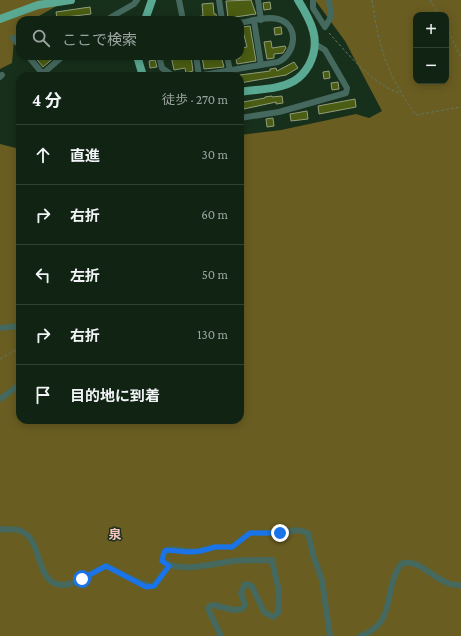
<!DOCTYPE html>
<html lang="ja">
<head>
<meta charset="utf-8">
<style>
	:root { --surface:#112414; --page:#1e3022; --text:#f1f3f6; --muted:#9ca4a0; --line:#304134 }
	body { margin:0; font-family:"Crimson Pro","Noto Sans JP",serif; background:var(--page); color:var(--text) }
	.controls { position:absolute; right:12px; top:12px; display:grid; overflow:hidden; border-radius:8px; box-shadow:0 2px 10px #0003 }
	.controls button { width:36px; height:36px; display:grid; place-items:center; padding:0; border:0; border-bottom:1px solid var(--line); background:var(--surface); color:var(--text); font:20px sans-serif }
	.stop { position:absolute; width:12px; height:12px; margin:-9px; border:3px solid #1a73e8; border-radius:50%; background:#fff }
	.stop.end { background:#1a73e8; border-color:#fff; box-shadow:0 1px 4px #0008 }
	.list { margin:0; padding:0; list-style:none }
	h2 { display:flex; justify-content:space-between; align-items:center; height:52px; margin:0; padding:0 16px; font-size:17px }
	h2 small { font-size:13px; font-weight:400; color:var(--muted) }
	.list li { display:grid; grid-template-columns:26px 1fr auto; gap:12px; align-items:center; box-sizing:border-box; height:60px; padding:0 16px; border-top:1px solid var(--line) }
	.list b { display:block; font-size:15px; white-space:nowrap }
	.list em { font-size:13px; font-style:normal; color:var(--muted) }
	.icon { flex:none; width:22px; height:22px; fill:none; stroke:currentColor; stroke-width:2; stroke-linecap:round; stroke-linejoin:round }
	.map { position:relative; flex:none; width:461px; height:636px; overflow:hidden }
	.search { position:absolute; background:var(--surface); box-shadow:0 2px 10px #0003; left:16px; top:16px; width:228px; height:44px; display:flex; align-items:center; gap:10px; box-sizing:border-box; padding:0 14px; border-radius:12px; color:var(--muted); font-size:15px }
	.panel { position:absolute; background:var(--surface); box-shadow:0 2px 10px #0003; left:16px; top:72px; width:228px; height:352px; border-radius:12px }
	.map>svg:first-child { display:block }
	.forest { fill:#695d21; fill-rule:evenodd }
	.building { fill:#4b5d12; stroke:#929d7c }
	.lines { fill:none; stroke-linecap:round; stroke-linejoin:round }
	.path { stroke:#627765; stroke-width:1; stroke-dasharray:3 2; stroke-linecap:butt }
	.minor { stroke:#45695e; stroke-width:6 }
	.major { stroke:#5aa993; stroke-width:8 }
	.route { stroke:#1a73e8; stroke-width:5 }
	.labels { text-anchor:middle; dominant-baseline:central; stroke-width:3; stroke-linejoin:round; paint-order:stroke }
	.quarter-label { font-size:13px; font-weight:bold; fill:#f8c4c2; stroke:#17301b }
</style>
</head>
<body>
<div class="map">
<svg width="461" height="636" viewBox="0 0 461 636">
	<rect width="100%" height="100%" fill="#17301b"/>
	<g class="forest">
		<path d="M 0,0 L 67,0 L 32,20 L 20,20 L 20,32 L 14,41 L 12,63 L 0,69 Z"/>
		<path d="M 315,0 L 461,0 L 461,636 L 0,636 L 0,144 L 20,149 L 20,420 L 240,420 L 240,135 L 281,130 L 356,114 L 369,118 L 382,111 L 345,41 ZM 416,15 L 446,15 L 446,81 L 416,81 Z"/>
	</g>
	<g class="building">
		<path d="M 251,0 L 256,14 L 228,18 L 226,1 Z"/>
		<path d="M 270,2 L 271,9 L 264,10 L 263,3 Z"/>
		<path d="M 213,3 L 214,14 L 216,14 L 217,20 L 194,20 L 194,17 L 203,16 L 202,4 Z"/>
		<path d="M 90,7 L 91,14 L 57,18 L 56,12 Z"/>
		<path d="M 250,26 L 256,61 L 237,64 L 236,59 L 240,58 L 240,48 L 247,47 L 242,27 Z"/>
		<path d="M 281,27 L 282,34 L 275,35 L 274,28 Z"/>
		<path d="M 271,41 L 272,48 L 285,46 L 286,48 L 283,53 L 274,54 L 274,58 L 267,59 L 264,42 Z"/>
		<path d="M 34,56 L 56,56 L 43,67 Z"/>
		<path d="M 171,56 L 179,56 L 179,58 L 191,56 L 193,71 L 186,73 L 185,68 L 174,70 Z"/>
		<path d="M 202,56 L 221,56 L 224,67 L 204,69 Z"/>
		<path d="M 155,60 L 157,67 L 150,68 L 149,61 Z"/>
		<path d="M 294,62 L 298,68 L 286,75 L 240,83 L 240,75 L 270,71 L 270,69 L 276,68 L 277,71 Z"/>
		<path d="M 329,71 L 330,78 L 324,79 L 323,72 Z"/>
		<path d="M 338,82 L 339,89 L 332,90 L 331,83 Z"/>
		<path d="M 272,96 L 272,97 L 282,96 L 283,103 L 276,104 L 276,102 L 244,109 L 243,102 L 265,98 L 265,97 Z"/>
		<path d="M 355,99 L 356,107 L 319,114 L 318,106 Z"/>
		<path d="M 307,111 L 308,119 L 291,121 L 290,114 Z"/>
		<path d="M 273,118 L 274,126 L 267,127 L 266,119 Z"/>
	</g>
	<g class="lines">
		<g class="path">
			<path d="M 372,0 C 379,48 387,75 416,115 L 461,107"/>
			<path d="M 430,0 L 439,15"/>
			<path d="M 446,27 L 461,57"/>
			<path d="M 329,33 C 348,54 371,83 399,93"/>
			<path d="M 0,359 L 20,348"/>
		</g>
		<g class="minor">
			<path d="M 179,0 L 183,20"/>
			<path d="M 219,0 L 222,20"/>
			<path d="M 258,0 L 261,20"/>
			<path d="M 313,0 L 313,8 L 325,27 L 331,17 L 329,0"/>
			<path d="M 106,20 L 134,4 L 137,0"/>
			<path d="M 254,21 L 261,65"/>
			<path d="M 13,38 L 20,46"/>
			<path d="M 28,56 L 43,74"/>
			<path d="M 159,56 L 162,68 L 173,76"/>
			<path d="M 196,56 L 199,76"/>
			<path d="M 227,56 L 231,76"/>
			<path d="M 40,76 L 63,56"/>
			<path d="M 197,76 L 278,62 C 296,54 300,25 278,19 C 266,16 251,21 240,23"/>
			<path d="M 0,77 L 2,75"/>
			<path d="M 240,118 L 279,112 L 346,93 L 347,88 L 325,50 L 315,44"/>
			<path d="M 0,328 L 20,326"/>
			<path d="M 0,399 L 18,386 L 20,381"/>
			<path d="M 0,529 C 6,530 16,528 21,531 C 44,540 34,586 64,585 C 79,584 93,571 106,566 C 119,571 142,587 154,586 L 169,566"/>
			<path d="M 221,636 L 209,611 L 209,607 L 213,605 L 234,610 L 242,609 L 245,605 L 241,593 L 245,584 L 252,586 L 264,612 L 273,617 L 278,613 L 279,592 L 272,560 C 259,560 247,560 234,561 C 212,563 182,574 162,561 L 164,553 L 171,549 L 195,552 L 215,547 L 232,547 L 250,533 L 280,533 L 298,530 L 308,533 L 313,555 L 322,580 L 330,636"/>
			<path d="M 360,636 C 398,623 382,590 401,564 C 421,556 438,588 461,585"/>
		</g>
		<g class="major">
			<path d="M 0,19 L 38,5 L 71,0"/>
			<path d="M 145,20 L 152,0"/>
			<path d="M 137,56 L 143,76"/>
			<path d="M 240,92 C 258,89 278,90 294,81 C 301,77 305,72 309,65 C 322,41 311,21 298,0"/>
		</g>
	</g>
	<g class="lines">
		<path class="route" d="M 82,579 L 106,566 L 146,587 L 154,586 L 169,566 L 162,561 L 164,552 L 166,550 L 188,552 L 201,551 L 215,547 L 232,547 L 250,533 L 280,533"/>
	</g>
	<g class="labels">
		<g class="quarter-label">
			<text x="115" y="534">泉</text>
		</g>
	</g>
</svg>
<div class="controls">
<button>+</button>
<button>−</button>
</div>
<div class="stop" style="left:82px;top:579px"></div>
<div class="stop end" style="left:280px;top:533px"></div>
<div class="search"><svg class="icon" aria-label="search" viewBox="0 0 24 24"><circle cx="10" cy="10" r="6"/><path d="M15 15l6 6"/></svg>ここで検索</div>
<section class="panel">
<h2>4 分<small>徒歩 · 270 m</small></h2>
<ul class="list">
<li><svg class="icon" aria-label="ahead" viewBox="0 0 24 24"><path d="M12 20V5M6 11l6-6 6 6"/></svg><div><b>直進</b></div><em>30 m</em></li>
<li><svg class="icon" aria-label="right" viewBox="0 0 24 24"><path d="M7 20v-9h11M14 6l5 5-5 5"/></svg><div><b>右折</b></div><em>60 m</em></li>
<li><svg class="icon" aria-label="left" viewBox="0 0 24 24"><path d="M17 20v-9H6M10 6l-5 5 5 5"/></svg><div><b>左折</b></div><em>50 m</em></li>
<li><svg class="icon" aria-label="right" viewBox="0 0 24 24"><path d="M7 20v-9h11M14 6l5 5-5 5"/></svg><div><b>右折</b></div><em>130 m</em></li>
<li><svg class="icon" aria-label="arrive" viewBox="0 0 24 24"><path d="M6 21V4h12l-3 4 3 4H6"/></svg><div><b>目的地に到着</b></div></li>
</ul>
</section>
</div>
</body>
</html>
